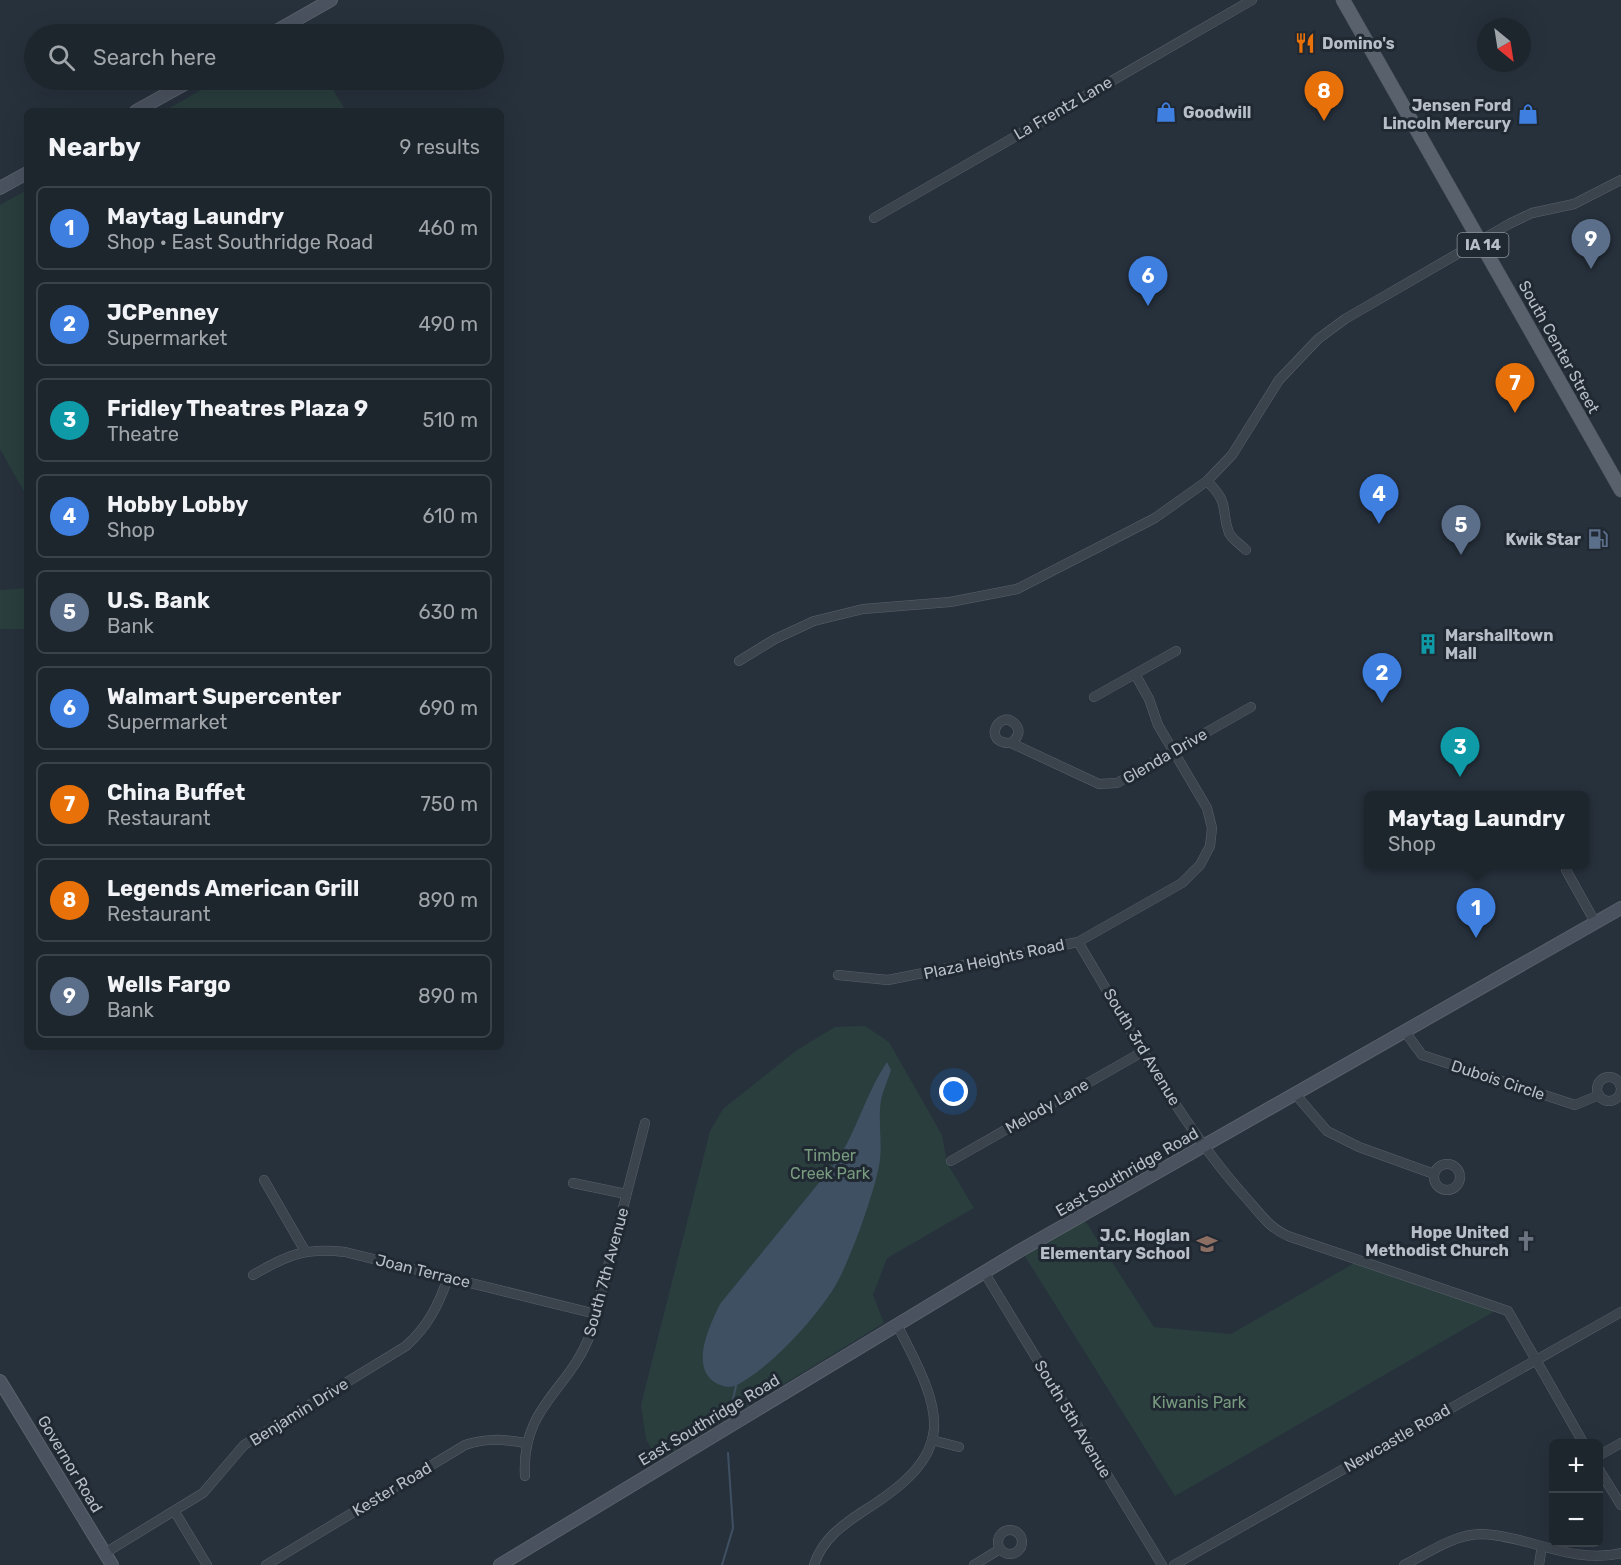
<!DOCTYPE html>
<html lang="en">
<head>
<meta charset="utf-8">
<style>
	:root { --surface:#1d252d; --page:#2a3139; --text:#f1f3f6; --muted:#a0a5aa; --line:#3b4249; --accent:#95b2f1 }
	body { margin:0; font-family:Rubik,sans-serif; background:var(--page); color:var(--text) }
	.controls { position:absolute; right:18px; bottom:18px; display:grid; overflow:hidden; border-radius:9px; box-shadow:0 6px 24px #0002 }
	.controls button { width:54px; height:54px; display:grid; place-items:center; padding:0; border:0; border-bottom:2px solid var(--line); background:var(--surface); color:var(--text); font:30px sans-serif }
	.compass { position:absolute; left:1477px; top:18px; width:54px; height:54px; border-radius:50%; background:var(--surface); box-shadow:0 6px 24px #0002; rotate:150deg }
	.you { position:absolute; left:954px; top:1092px; width:21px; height:21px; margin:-15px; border:4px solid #fff; border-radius:50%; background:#1a73e8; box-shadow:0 0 0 9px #1a73e833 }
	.badge { display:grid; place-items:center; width:39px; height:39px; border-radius:50%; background:var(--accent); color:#fff; font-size:20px; font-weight:700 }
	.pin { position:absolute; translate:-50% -50px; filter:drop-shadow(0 2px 3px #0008) }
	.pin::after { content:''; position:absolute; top:32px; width:21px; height:18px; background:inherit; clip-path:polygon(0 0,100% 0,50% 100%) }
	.popup { position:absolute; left:1364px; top:791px; width:225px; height:78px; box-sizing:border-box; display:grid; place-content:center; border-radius:9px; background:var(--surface); filter:drop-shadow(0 2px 4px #0005); font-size:20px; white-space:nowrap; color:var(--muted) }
	.popup b { font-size:22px; color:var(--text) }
	.popup::after { content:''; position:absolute; left:50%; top:100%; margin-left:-12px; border:12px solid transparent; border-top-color:var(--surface) }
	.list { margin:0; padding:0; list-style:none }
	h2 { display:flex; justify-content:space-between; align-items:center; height:78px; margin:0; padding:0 24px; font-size:26px }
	h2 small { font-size:20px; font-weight:400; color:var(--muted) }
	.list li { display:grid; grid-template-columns:39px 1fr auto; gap:18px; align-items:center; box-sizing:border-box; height:84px; margin:0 12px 12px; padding:0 12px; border:2px solid var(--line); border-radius:9px }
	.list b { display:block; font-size:22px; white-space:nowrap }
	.list p { margin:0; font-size:20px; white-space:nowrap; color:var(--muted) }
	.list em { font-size:20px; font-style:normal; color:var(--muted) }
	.icon { flex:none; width:33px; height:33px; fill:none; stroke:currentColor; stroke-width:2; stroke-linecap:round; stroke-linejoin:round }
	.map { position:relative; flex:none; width:1621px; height:1565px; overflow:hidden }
	.search { position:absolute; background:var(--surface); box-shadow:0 6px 24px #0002; left:24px; top:24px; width:480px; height:66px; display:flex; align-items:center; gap:15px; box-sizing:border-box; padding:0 21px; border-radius:33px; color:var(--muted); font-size:22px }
	.panel { position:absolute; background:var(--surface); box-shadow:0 6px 24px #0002; left:24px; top:108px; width:480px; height:942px; border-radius:9px }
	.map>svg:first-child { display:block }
	.green { fill:#2a3e3e }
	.water { fill:#3f5063 }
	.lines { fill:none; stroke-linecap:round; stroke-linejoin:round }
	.stream { stroke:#3f5063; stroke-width:2 }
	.street-casing { stroke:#59616b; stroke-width:10 }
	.secondary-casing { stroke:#59616b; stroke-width:14 }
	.primary-casing { stroke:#444c56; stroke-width:15 }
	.street { stroke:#3b434d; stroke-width:9 }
	.secondary { stroke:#4a525f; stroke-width:12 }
	.primary { stroke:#59626c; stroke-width:14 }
	.labels { text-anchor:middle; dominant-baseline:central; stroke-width:6; stroke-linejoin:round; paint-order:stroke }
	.shield { fill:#202832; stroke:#8a919b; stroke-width:1.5 }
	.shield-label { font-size:15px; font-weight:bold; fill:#b7bec8 }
	.poi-label { font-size:16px; font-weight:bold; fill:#b7bec8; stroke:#202832; text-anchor:end }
	.street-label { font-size:16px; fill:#b7bec8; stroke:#202832 }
	.park-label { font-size:16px; fill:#789b7f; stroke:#202832 }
</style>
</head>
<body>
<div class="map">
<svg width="1621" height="1565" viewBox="0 0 1621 1565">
	<rect width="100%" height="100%" fill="#27313c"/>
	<g class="green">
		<path d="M 219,80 L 327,80 L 346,111 L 164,111 Z"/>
		<path d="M 27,190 L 27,497 L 0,449 L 0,205 Z"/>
		<path d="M 27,588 L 27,629 L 0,629 L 0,590 Z"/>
		<path d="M 865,1026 L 889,1042 L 942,1135 L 947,1163 L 974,1208 L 887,1258 L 873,1295 L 884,1323 L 658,1461 L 646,1439 L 641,1405 L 710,1131 L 723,1109 L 797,1050 L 835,1027 Z"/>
		<path d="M 1082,1216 L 1154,1327 L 1231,1334 L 1360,1260 L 1502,1307 L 1175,1496 L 1021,1250 Z"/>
	</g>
	<path class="water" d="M 887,1062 L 891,1070 C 888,1080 883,1090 881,1100 C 878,1119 882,1140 880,1160 C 876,1189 849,1264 834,1288 C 813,1321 771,1367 737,1385 C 731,1388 722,1387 716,1383 C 689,1367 710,1325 720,1304 L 836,1162 C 857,1131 866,1093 887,1062 Z"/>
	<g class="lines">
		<g class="stream">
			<path d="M 733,1399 L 736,1386"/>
			<path d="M 722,1565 L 733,1528 L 728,1453"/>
		</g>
		<g class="street-casing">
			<g id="street">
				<path d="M 874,218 L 1252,0"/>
				<path d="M 1207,481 C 1231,505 1220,508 1229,533 C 1232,539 1241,545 1246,550"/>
				<path d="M 739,661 L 775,639 L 814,621 L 863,609 L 950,602 L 1017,589 L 1155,518 L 1207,481 L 1232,455 L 1279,380 L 1318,339 L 1345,319 L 1509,224 L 1532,213 L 1574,204 L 1621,180"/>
				<path d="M 1094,697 L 1176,651"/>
				<path d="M 1011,743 C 1018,738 1022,730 1014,723 C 999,709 981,744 1011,743 L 1099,784 L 1117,783 L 1251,707"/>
				<path d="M 1566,870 L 1595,922"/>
				<path d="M 1078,942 C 1131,1029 1179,1124 1248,1200 C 1260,1214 1271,1229 1288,1236 L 1508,1311 L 1584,1444"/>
				<path d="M 838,975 L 888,980 L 1078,942 L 1182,883 L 1200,865 L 1210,846 L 1212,828 L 1207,808 L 1158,725 L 1149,699 L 1135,674"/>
				<path d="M 1406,1033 L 1422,1055 L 1575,1105 L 1599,1095"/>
				<circle cx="1609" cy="1089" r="12"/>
				<path d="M 1296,1095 L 1327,1131 L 1359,1147 L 1434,1174"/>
				<path d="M 951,1161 L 1144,1051"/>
				<circle cx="1447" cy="1177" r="13"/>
				<path d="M 264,1180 L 305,1251"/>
				<path d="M 573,1183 L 626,1194"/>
				<path d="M 984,1272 L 1162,1565"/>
				<path d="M 253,1275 C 287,1255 306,1247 345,1252 L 596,1314"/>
				<path d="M 932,1440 L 959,1447"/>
				<path d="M 1598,1456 L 1621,1443"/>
				<path d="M 1598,1468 L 1621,1505"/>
				<path d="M 525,1476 C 521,1405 570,1391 591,1332 L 645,1123"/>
				<path d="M 175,1512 L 207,1565"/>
				<circle cx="1010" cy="1542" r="12"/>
				<path d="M 105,1553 L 203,1493 L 244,1445 L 406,1346 C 428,1326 438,1306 448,1278"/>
				<path d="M 266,1565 L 465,1445 C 486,1438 503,1439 525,1443"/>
				<path d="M 814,1565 C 822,1540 841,1526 862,1512 C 959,1452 945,1416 897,1325"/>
				<path d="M 974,1565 L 1000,1549"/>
				<path d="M 1174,1565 L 1621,1312"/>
				<path d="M 1404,1565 C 1428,1553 1454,1534 1482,1534 C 1529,1536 1574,1565 1621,1553"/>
				<path d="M 1539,1565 L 1541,1552"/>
			</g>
		</g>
		<g class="secondary-casing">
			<g id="secondary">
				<path d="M 271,34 L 331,0"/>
				<path d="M 136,111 L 192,80"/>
				<path d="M 0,188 L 27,173"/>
				<path d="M 0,1381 L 112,1565"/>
				<path d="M 500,1565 L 1021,1250 L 1621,908"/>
			</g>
		</g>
		<g class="primary-casing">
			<path id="primary" d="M 1343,0 L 1621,490"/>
		</g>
		<use href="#street" class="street"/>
		<use href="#secondary" class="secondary"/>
		<use href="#primary" class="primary"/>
	</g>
	<defs>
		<g id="restaurant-bare" transform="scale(1.62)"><path d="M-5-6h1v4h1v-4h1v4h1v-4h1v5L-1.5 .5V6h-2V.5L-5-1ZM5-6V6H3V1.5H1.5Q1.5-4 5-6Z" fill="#e8710a" stroke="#202832" stroke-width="2.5" paint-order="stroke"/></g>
		<g id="shop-bare" transform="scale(1.62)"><path d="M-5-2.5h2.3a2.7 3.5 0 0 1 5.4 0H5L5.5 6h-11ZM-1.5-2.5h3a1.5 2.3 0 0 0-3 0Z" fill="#3f7fe0" stroke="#202832" stroke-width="2.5" paint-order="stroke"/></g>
		<g id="fuel-bare" transform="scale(1.62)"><path d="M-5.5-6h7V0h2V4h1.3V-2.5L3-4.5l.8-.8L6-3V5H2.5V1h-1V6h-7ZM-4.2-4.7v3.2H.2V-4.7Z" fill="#5c6f8a" stroke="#202832" stroke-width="2.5" paint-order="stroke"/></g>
		<g id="building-bare" transform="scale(1.62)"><path d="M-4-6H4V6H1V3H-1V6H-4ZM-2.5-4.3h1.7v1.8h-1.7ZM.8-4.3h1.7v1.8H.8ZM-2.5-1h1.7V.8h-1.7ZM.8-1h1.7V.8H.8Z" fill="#0f9aa8" stroke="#202832" stroke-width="2.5" paint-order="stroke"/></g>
		<g id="church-bare" transform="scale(1.62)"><path d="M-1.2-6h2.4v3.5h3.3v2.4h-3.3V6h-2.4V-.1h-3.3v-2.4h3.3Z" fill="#6b7280" stroke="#202832" stroke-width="2.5" paint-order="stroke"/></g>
		<g id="school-bare" transform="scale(1.62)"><path d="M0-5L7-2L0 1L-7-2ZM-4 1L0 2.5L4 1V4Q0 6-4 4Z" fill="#8d6e63" stroke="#202832" stroke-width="2.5" paint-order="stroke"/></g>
	</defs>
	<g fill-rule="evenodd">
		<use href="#restaurant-bare" x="1305" y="43"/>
		<use href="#shop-bare" x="1166" y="112"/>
		<use href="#shop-bare" x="1528" y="114"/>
		<use href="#fuel-bare" x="1598" y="539"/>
		<use href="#building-bare" x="1428" y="644"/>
		<use href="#church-bare" x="1526" y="1241"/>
		<use href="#school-bare" x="1207" y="1244"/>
	</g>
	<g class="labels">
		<rect class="shield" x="1457.5" y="233" width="51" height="24" rx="4.5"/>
		<g class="shield-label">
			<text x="1483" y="245">IA 14</text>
		</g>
		<g class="poi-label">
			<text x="1322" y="43" text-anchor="start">Domino's</text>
			<text x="1511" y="105">Jensen Ford<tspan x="1511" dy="18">Lincoln Mercury</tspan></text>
			<text x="1183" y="112" text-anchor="start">Goodwill</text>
			<text x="1581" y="539">Kwik Star</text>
			<text x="1445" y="635" text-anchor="start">Marshalltown<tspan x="1445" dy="18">Mall</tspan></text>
			<text x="1509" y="1232">Hope United<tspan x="1509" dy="18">Methodist Church</tspan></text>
			<text x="1190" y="1235">J.C. Hoglan<tspan x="1190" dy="18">Elementary School</tspan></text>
		</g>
		<g class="street-label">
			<text transform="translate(1063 108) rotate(-30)">La Frentz Lane</text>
			<text transform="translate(1559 347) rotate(61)">South Center Street</text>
			<text transform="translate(1165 756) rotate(-30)">Glenda Drive</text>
			<text transform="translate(994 959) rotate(-12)">Plaza Heights Road</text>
			<text transform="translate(1142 1047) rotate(59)">South 3rd Avenue</text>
			<text transform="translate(1498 1080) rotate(18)">Dubois Circle</text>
			<text transform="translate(1047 1106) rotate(-30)">Melody Lane</text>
			<text transform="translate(1127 1172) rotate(-30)">East Southridge Road</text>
			<text transform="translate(423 1271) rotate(14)">Joan Terrace</text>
			<text transform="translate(606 1272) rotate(-75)">South 7th Avenue</text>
			<text transform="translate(299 1412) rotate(-32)">Benjamin Drive</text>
			<text transform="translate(1073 1419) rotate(59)">South 5th Avenue</text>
			<text transform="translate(709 1420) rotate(-31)">East Southridge Road</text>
			<text transform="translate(1397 1438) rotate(-30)">Newcastle Road</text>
			<text transform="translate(70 1464) rotate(59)">Governor Road</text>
			<text transform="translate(392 1489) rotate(-31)">Kester Road</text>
		</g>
		<g class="park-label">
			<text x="830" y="1155">Timber<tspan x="830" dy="18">Creek Park</tspan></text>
			<text x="1199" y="1402">Kiwanis Park</text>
		</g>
	</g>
</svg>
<div class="controls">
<button>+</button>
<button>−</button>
</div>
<svg class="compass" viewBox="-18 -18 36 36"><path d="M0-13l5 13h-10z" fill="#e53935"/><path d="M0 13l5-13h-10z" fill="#a0a5aa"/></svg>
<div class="you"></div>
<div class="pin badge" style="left:1476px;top:938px;background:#3f7fe0">1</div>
<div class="popup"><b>Maytag Laundry</b>Shop</div>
<div class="pin badge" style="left:1382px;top:703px;background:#3f7fe0">2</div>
<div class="pin badge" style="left:1460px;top:777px;background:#0f9aa8">3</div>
<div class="pin badge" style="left:1379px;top:524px;background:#3f7fe0">4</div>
<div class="pin badge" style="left:1461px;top:555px;background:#5c6f8a">5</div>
<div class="pin badge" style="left:1148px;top:306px;background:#3f7fe0">6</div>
<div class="pin badge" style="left:1515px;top:413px;background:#e8710a">7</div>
<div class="pin badge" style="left:1324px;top:121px;background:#e8710a">8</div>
<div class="pin badge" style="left:1591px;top:269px;background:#5c6f8a">9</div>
<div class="search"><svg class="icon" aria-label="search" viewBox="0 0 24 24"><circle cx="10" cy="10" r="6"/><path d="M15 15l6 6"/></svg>Search here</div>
<section class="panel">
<h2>Nearby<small>9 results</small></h2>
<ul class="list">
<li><span class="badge" style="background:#3f7fe0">1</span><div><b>Maytag Laundry</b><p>Shop · East Southridge Road</p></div><em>460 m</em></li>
<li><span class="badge" style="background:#3f7fe0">2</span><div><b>JCPenney</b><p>Supermarket</p></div><em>490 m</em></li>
<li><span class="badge" style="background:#0f9aa8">3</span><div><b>Fridley Theatres Plaza 9</b><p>Theatre</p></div><em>510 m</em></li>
<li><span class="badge" style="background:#3f7fe0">4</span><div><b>Hobby Lobby</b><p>Shop</p></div><em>610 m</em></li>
<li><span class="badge" style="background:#5c6f8a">5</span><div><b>U.S. Bank</b><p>Bank</p></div><em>630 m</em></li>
<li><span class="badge" style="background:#3f7fe0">6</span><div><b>Walmart Supercenter</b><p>Supermarket</p></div><em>690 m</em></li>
<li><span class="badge" style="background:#e8710a">7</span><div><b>China Buffet</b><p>Restaurant</p></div><em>750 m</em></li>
<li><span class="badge" style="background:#e8710a">8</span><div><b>Legends American Grill</b><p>Restaurant</p></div><em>890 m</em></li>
<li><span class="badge" style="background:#5c6f8a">9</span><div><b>Wells Fargo</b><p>Bank</p></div><em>890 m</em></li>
</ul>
</section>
</div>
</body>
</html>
